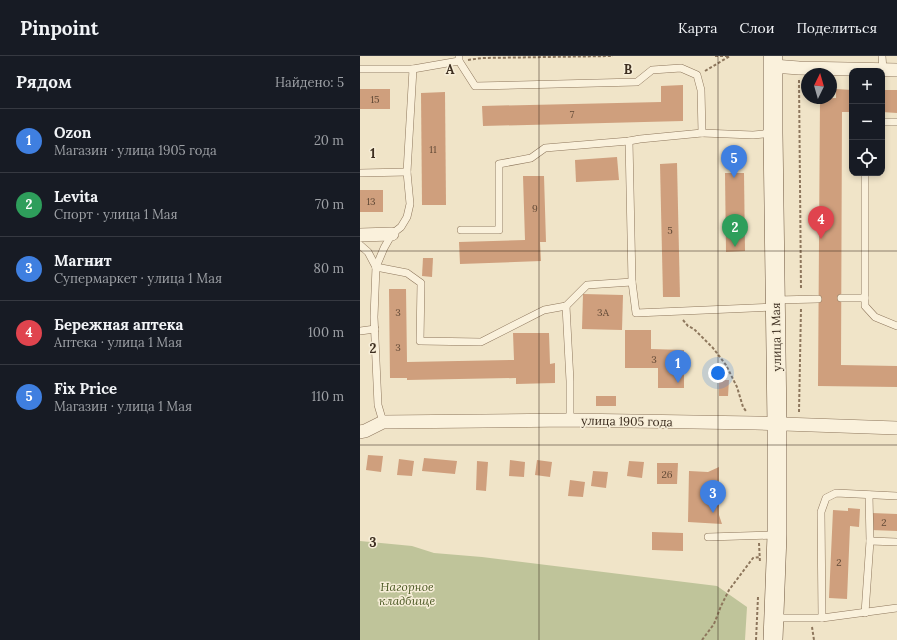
<!DOCTYPE html>
<html lang="ru">
<head>
<meta charset="utf-8">
<style>
	:root { --surface:#171b24; --page:#20242c; --text:#f1f3f6; --muted:#9ea1a6; --line:#363941; --accent:#8c9099 }
	body { margin:0; font-family:Lora,serif; background:var(--page); color:var(--text) }
	.controls { position:absolute; right:12px; top:12px; display:grid; overflow:hidden; border-radius:8px; box-shadow:0 2px 6px #0003 }
	.controls button { width:36px; height:36px; display:grid; place-items:center; padding:0; border:0; border-bottom:1px solid var(--line); background:var(--surface); color:var(--text); font:20px sans-serif }
	.compass { position:absolute; left:441px; top:12px; width:36px; height:36px; border-radius:50%; background:var(--surface); box-shadow:0 2px 6px #0003; rotate:5deg }
	.you { position:absolute; left:358px; top:317px; width:14px; height:14px; margin:-10px; border:3px solid #fff; border-radius:50%; background:#1a73e8; box-shadow:0 0 0 6px #1a73e833 }
	.badge { display:grid; place-items:center; width:26px; height:26px; border-radius:50%; background:var(--accent); color:#fff; font-size:13px; font-weight:700 }
	.pin { position:absolute; translate:-50% -33px; filter:drop-shadow(0 1px 2px #0008) }
	.pin::after { content:''; position:absolute; top:21px; width:14px; height:12px; background:inherit; clip-path:polygon(0 0,100% 0,50% 100%) }
	.list { margin:0; padding:0; list-style:none }
	h2 { display:flex; justify-content:space-between; align-items:center; height:52px; margin:0; padding:0 16px; font-size:17px }
	h2 small { font-size:13px; font-weight:400; color:var(--muted) }
	.list li { display:grid; grid-template-columns:26px 1fr auto; gap:12px; align-items:center; box-sizing:border-box; height:64px; padding:0 16px; border-top:1px solid var(--line) }
	.list b { display:block; font-size:15px; white-space:nowrap }
	.list p { margin:0; font-size:13px; white-space:nowrap; color:var(--muted) }
	.list em { font-size:13px; font-style:normal; color:var(--muted) }
	.icon { flex:none; width:22px; height:22px; fill:none; stroke:currentColor; stroke-width:2; stroke-linecap:round; stroke-linejoin:round }
	.map { position:relative; flex:none; width:537px; height:584px; overflow:hidden }
	header { display:flex; align-items:center; gap:24px; box-sizing:border-box; height:56px; padding:0 20px; background:var(--surface); border-bottom:1px solid var(--line) }
	header strong { font-size:19px }
	nav { display:flex; gap:22px; margin-inline-start:auto; font-size:14px }
	main { display:flex }
	aside { flex:1; background:var(--surface) }
	.map>svg:first-child { display:block }
	.cemetery { fill:#bfc49a }
	.building { fill:#cf9f7d }
	.lines { fill:none; stroke-linecap:round; stroke-linejoin:round }
	.lane-casing { stroke:#8d765c; stroke-width:8 }
	.street-casing { stroke:#8d765c; stroke-width:14 }
	.secondary-casing { stroke:#6f573f; stroke-width:20 }
	.path { stroke:#8d765c; stroke-width:2; stroke-dasharray:3 2; stroke-linecap:butt }
	.lane { stroke:#faf1dc; stroke-width:7 }
	.street { stroke:#faf1dc; stroke-width:13 }
	.secondary { stroke:#faf1dc; stroke-width:19 }
	.grid { fill:none; stroke:#3d2e20; stroke-width:1; stroke-opacity:0.55 }
	.labels { text-anchor:middle; dominant-baseline:central; stroke-width:3; stroke-linejoin:round; paint-order:stroke }
	.number-label { font-size:10px; fill:#624a37 }
	.street-label { font-size:12px; fill:#3d2e20; stroke:#f7eed8 }
	.park-label { font-size:12px; font-style:italic; fill:#4d5a26; stroke:#f7eed8 }
	.grid-label { font-size:13px; text-anchor:middle; font-weight:bold; fill:#3d2e20; stroke:#f7eed8; stroke-width:3; stroke-linejoin:round; paint-order:stroke }
</style>
</head>
<body>
<header>
<strong>Pinpoint</strong>
<nav><a>Карта</a><a>Слои</a><a>Поделиться</a></nav>
</header>
<main>
<aside>
<h2>Рядом<small>Найдено: 5</small></h2>
<ul class="list">
<li><span class="badge" style="background:#3f7fe0">1</span><div><b>Ozon</b><p>Магазин · улица 1905 года</p></div><em>20 m</em></li>
<li><span class="badge" style="background:#2e9e5b">2</span><div><b>Levita</b><p>Спорт · улица 1 Мая</p></div><em>70 m</em></li>
<li><span class="badge" style="background:#3f7fe0">3</span><div><b>Магнит</b><p>Супермаркет · улица 1 Мая</p></div><em>80 m</em></li>
<li><span class="badge" style="background:#e0444e">4</span><div><b>Бережная аптека</b><p>Аптека · улица 1 Мая</p></div><em>100 m</em></li>
<li><span class="badge" style="background:#3f7fe0">5</span><div><b>Fix Price</b><p>Магазин · улица 1 Мая</p></div><em>110 m</em></li>
</ul>
</aside>
<div class="map">
<svg width="537" height="584" viewBox="0 0 537 584">
	<rect width="100%" height="100%" fill="#f0e4c8"/>
	<path class="cemetery" d="M 0,485 L 52,490 L 74,497 L 122,501 L 357,530 L 387,551 L 385,584 L 0,584 Z"/>
	<g class="building">
		<path d="M 323,29 L 323,65 L 123,70 L 122,50 L 301,46 L 301,30 Z"/>
		<rect x="0" y="33" width="30" height="20"/>
		<path d="M 476,33 L 492,34 L 492,56 L 482,56 L 481,309 L 537,310 L 537,331 L 458,330 L 460,42 L 476,42 Z"/>
		<path d="M 522,34 L 537,34 L 537,57 L 522,56 Z"/>
		<path d="M 85,36 L 86,149 L 62,149 L 61,37 Z"/>
		<path d="M 257,101 L 259,124 L 216,126 L 215,104 Z"/>
		<path d="M 317,107 L 320,241 L 303,241 L 300,108 Z"/>
		<path d="M 365,117 L 384,117 L 385,195 L 366,196 Z"/>
		<path d="M 163,120 L 184,120 L 186,186 L 180,186 L 181,205 L 100,208 L 99,186 L 165,184 Z"/>
		<rect x="0" y="134" width="23" height="22"/>
		<path d="M 63,202 L 73,202 L 72,221 L 62,220 Z"/>
		<path d="M 29,233 L 46,233 L 47,306 L 154,304 L 153,277 L 189,277 L 190,308 L 195,307 L 195,327 L 156,328 L 156,322 L 47,324 L 47,322 L 30,322 Z"/>
		<path d="M 223,238 L 263,239 L 262,274 L 222,273 Z"/>
		<path d="M 265,274 L 291,274 L 291,293 L 324,294 L 324,332 L 298,332 L 298,312 L 265,312 Z"/>
		<path d="M 359,324 L 369,324 L 368,340 L 359,340 Z"/>
		<rect x="236" y="340" width="20" height="10"/>
		<path d="M 8,399 L 23,400 L 21,416 L 6,414 Z"/>
		<path d="M 64,402 L 97,405 L 95,418 L 62,415 Z"/>
		<path d="M 39,403 L 54,405 L 52,420 L 37,419 Z"/>
		<path d="M 150,404 L 165,406 L 164,421 L 149,420 Z"/>
		<path d="M 177,404 L 192,406 L 190,421 L 175,419 Z"/>
		<path d="M 117,405 L 128,406 L 126,435 L 116,434 Z"/>
		<path d="M 269,405 L 284,406 L 282,422 L 267,420 Z"/>
		<path d="M 297,407 L 318,407 L 317,428 L 297,428 Z"/>
		<path d="M 359,411 L 359,459 L 362,468 L 328,466 L 329,415 L 348,416 Z"/>
		<path d="M 233,415 L 248,416 L 246,432 L 231,430 Z"/>
		<path d="M 210,424 L 225,426 L 223,441 L 208,440 Z"/>
		<path d="M 488,452 L 500,453 L 499,471 L 490,470 L 487,543 L 469,542 L 473,454 L 488,455 Z"/>
		<path d="M 512,457 L 537,458 L 537,475 L 511,474 Z"/>
		<path d="M 292,476 L 323,477 L 323,495 L 292,494 Z"/>
	</g>
	<g class="lines">
		<g class="lane-casing">
			<g id="lane">
				<path d="M 99,0 L 99,5 L 115,30 L 277,26 L 292,14 L 321,12 L 337,19 L 341,34 L 342,77 L 393,79 L 413,77"/>
				<path d="M 522,0 L 523,14"/>
				<path d="M 0,13 L 53,13 L 99,5"/>
				<path d="M 522,66 L 537,66"/>
				<path d="M 269,85 L 272,226 L 276,257 L 415,251"/>
				<path d="M 0,117 L 47,116"/>
				<path d="M 505,117 L 505,250 L 515,261 L 537,270"/>
				<path d="M 101,174 L 139,174 L 139,108 L 171,102 L 185,92 L 269,85 L 280,83 L 342,77"/>
				<path d="M 0,189 L 8,196 L 16,211"/>
				<path d="M 16,211 L 47,217 L 61,227 L 60,285 L 121,286 L 184,254 L 206,250 L 227,229 L 272,226"/>
				<path d="M 481,242 L 505,242"/>
				<path d="M 417,244 L 458,243"/>
				<path d="M 206,250 L 210,325 L 210,364"/>
				<path d="M 0,275 L 15,273"/>
				<path d="M 23,366 L 18,349 L 14,261 L 16,211 L 24,192 L 32,178 L 41,171 L 47,161 L 50,148 L 47,116 L 53,13"/>
				<path d="M 348,481 L 416,479"/>
				<path d="M 510,485 L 537,486"/>
				<path d="M 505,557 L 510,485 L 509,439"/>
				<path d="M 414,562 L 462,562 L 537,552"/>
				<path d="M 462,562 L 461,456 L 466,442 L 476,437 L 537,440"/>
			</g>
		</g>
		<g class="street-casing">
			<g id="street">
				<path d="M 413,10 L 439,12 L 537,14"/>
				<path d="M 0,179 L 32,178"/>
				<path d="M 0,376 L 5,375 L 23,366 L 210,364 L 395,367 L 537,372"/>
			</g>
		</g>
		<g class="secondary-casing">
			<path id="secondary" d="M 413,0 L 413,77 L 417,368 L 417,479 L 413,584"/>
		</g>
		<g class="path">
			<path d="M 355,0 L 369,0"/>
			<path d="M 108,4 L 122,2 L 253,0"/>
			<path d="M 345,15 L 370,0"/>
			<path d="M 439,24 L 441,234"/>
			<path d="M 323,264 L 328,270 L 334,273 L 353,292 L 366,309 L 377,331 L 383,351 L 386,355"/>
			<path d="M 439,356 L 441,252"/>
			<path d="M 399,487 L 400,507"/>
			<path d="M 452,571 L 454,584"/>
			<path d="M 342,584 L 354,568 L 361,550 L 369,534 L 393,502 L 400,501"/>
			<path d="M 396,584 L 398,541"/>
		</g>
		<use href="#lane" class="lane"/>
		<use href="#street" class="street"/>
		<use href="#secondary" class="secondary"/>
	</g>
	<path class="grid" d="M 179,0 L 179,584M 358,0 L 358,584M 0,195 L 537,195M 0,389 L 537,389"/>
	<g class="labels">
		<g class="number-label">
			<text x="15" y="43">15</text>
			<text x="212" y="58">7</text>
			<text x="73" y="93">11</text>
			<text x="11" y="145">13</text>
			<text x="175" y="152">9</text>
			<text x="310" y="174">5</text>
			<text x="38" y="256">3</text>
			<text x="243" y="256">3А</text>
			<text x="38" y="291">3</text>
			<text x="294" y="303">3</text>
			<text x="307" y="418">26</text>
			<text x="524" y="466">2</text>
			<text x="479" y="506">2</text>
		</g>
		<g class="street-label">
			<text transform="translate(416 281) rotate(-91)">улица 1 Мая</text>
			<text transform="translate(267 365) rotate(1)">улица 1905 года</text>
		</g>
		<g class="park-label">
			<text x="47" y="530">Нагорное<tspan x="47" dy="14">кладбище</tspan></text>
		</g>
	</g>
	<g class="grid-label">
		<text x="90" y="18">A</text>
		<text x="268" y="18">B</text>
		<text x="13" y="102">1</text>
		<text x="13" y="297">2</text>
		<text x="13" y="491">3</text>
	</g>
</svg>
<div class="controls">
<button>+</button>
<button>−</button>
<button><svg class="icon" aria-label="locate" viewBox="0 0 24 24"><circle cx="12" cy="12" r="6"/><path d="M12 2v4M12 18v4M2 12h4M18 12h4"/></svg></button>
</div>
<svg class="compass" viewBox="-18 -18 36 36"><path d="M0-13l5 13h-10z" fill="#e53935"/><path d="M0 13l5-13h-10z" fill="#9ea1a6"/></svg>
<div class="you"></div>
<div class="pin badge" style="left:318px;top:327px;background:#3f7fe0">1</div>
<div class="pin badge" style="left:375px;top:191px;background:#2e9e5b">2</div>
<div class="pin badge" style="left:353px;top:457px;background:#3f7fe0">3</div>
<div class="pin badge" style="left:461px;top:183px;background:#e0444e">4</div>
<div class="pin badge" style="left:374px;top:122px;background:#3f7fe0">5</div>
</div>
</main>
</body>
</html>
